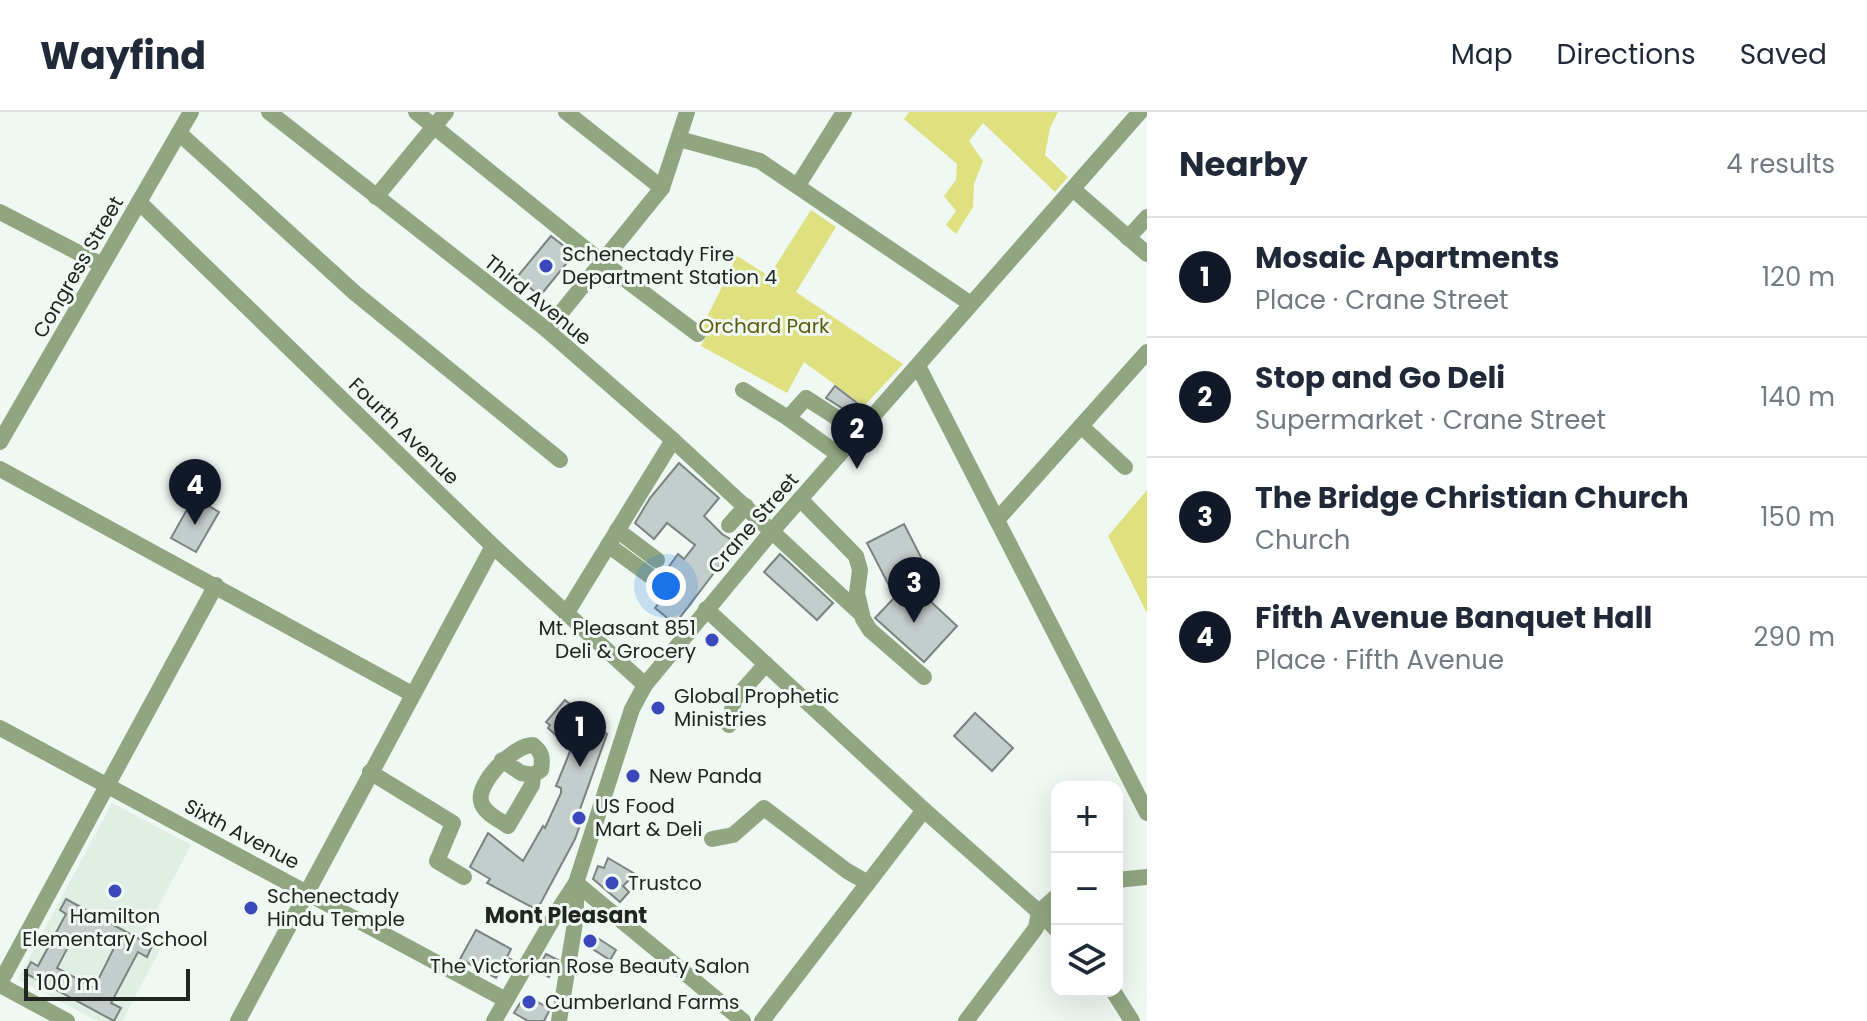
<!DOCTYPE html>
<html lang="en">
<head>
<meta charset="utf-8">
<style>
	:root { --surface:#fff; --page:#f6f6f7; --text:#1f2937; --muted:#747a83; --line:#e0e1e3; --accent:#111827 }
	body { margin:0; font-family:Poppins,sans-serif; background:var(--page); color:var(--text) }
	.controls { position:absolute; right:24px; bottom:24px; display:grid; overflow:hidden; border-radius:16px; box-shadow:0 8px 32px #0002 }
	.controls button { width:72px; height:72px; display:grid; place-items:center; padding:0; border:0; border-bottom:2px solid var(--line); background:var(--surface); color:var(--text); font:40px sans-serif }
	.scale { position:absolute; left:24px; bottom:20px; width:166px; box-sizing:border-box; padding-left:8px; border:4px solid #212522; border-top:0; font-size:22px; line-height:28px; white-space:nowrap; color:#212522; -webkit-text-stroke:6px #eff8f2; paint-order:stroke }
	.you { position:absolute; left:666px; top:474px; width:28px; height:28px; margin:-20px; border:6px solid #fff; border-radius:50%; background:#1a73e8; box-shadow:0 0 0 12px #1a73e833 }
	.badge { display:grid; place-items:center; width:52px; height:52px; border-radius:50%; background:var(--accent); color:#fff; font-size:26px; font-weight:700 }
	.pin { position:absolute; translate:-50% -66px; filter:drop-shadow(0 2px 4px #0008) }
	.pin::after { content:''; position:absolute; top:42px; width:28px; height:24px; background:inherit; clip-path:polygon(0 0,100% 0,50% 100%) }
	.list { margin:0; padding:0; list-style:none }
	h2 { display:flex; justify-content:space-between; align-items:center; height:104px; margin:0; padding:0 32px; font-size:34px }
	h2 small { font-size:26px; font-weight:400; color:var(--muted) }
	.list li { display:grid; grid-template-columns:52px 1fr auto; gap:24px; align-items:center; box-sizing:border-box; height:120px; padding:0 32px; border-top:2px solid var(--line) }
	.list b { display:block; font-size:30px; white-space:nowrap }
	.list p { margin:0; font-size:26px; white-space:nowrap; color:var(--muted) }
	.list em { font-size:26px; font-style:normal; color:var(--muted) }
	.icon { flex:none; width:44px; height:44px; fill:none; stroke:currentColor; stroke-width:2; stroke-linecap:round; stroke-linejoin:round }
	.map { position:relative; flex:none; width:1147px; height:909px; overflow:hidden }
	header { display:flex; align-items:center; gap:48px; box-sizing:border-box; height:112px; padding:0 40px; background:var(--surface); border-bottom:2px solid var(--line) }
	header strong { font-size:38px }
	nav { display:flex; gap:44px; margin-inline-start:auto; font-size:28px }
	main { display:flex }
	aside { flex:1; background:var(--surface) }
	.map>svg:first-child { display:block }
	.built { fill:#dfefe4 }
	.green { fill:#dfe07f }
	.building { fill:#c3cdcb; stroke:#798380; stroke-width:2; fill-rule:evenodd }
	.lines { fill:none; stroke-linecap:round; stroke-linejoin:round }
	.minor { stroke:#90a681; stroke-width:16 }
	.poi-dot { fill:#3a48bb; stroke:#eff8f2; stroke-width:3 }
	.labels { text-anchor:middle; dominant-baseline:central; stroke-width:6; stroke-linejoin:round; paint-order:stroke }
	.poi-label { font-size:20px; fill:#212522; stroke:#eff8f2; text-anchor:start }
	.street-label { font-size:20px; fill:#212522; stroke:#eff8f2 }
	.park-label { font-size:20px; fill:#5b5b0b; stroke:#eff8f2 }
	.neighbourhood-label { font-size:22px; font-weight:bold; fill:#212522; stroke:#eff8f2 }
</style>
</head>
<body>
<header>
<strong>Wayfind</strong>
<nav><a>Map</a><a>Directions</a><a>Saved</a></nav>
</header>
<main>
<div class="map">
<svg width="1147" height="909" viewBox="0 0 1147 909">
	<rect width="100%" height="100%" fill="#eff8f2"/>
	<path class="built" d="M 112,691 L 191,733 L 142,825 L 161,836 L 122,909 L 97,909 L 18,867 Z"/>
	<g class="green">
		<path d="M 909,0 L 1058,0 L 1050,16 L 1045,43 L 1068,65 L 1055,80 L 983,11 L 969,29 L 983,49 L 974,72 L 973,95 L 956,122 L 946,113 L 956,99 L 944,84 L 956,68 L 957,52 L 904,7 Z"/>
		<path d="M 811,98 L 836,115 L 796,180 L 903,252 L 864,294 L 804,250 L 787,281 L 701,234 L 707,222 L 703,213 L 737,144 L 769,164 Z"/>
		<path d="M 1147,378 L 1147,501 L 1108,424 Z"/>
	</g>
	<g class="building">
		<path d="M 551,124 L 574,142 L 540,184 L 517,165 Z"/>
		<path d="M 835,274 L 861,294 L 853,303 L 826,286 Z"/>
		<path d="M 679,351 L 719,386 L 704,404 L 722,422 L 740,433 L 723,455 L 720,453 L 675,512 L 655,496 L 664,484 L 654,478 L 662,472 L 665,460 L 678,442 L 684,447 L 695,433 L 667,411 L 654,427 L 635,411 L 650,386 Z"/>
		<path d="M 194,385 L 219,400 L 196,440 L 171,426 Z"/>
		<path d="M 904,412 L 931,465 L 914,474 L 957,514 L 924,550 L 875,506 L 895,485 L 867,431 Z"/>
		<path d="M 780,442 L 833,491 L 817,508 L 764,460 Z"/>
		<path d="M 565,588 L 607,622 L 579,700 L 584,702 L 575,727 L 537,798 L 487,771 L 490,767 L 470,755 L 488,721 L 523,749 L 543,714 L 545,716 L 561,681 L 561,676 L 556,674 L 571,637 L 548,616 L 550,613 L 546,610 Z"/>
		<path d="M 975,601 L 1013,636 L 992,659 L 954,624 Z"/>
		<path d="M 608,746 L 635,762 L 623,774 L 629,780 L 620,790 L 593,767 L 598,754 L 604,756 Z"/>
		<path d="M 66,787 L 152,834 L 147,845 L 138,840 L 111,891 L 121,896 L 114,909 L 25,861 L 31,850 L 38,854 L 66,802 L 60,798 ZM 92,825 L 114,836 L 94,876 L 57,856 L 70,831 L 78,835 L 80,832 L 87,835 Z"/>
		<path d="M 476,818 L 511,837 L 507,845 L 512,848 L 505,861 L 500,858 L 496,866 L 460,847 Z"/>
		<path d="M 590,821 L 616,838 L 610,848 L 583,831 Z"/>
		<path d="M 546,842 L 558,848 L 549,865 L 537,858 Z"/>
		<path d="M 525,883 L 550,897 L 544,909 L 528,909 L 514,901 Z"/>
	</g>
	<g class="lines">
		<g class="minor">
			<path d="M 269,0 L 547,218 L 673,328 L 862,503"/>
			<path d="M 416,0 L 593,143 L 698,222"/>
			<path d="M 566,0 L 662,76"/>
			<path d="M 179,21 L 355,181 L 560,348"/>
			<path d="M 679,27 L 760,49 L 971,192"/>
			<path d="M 798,73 L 844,0"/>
			<path d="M 1074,78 L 1147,142"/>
			<path d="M 376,85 L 446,0"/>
			<path d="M 139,90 L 493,434 L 645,573"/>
			<path d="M 0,100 L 102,153"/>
			<path d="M 1128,126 L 1147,105"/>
			<path d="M 547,218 L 662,76 L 687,0"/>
			<path d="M 918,254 L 1147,701"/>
			<path d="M 743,278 L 788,306"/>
			<path d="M 1081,314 L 1125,355"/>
			<path d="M 0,330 L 191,0"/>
			<path d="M 839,343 L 788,306 L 806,286 L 859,320"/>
			<path d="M 0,357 L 412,582"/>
			<path d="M 800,387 L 856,444 L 860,458 L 857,481 L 863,507 L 870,518 L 924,565"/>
			<path d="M 997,408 L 1147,240"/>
			<path d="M 729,413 L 746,394"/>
			<path d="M 617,418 L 657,448"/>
			<path d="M 608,433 L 653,466"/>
			<path d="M 706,497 L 924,698 L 1039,800 L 1057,784"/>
			<path d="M 566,502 L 673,328"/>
			<path d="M 729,613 L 734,588 L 766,552"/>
			<path d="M 0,616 L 506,888"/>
			<path d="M 502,648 L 521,661 L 533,663 L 541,658 C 543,646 542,640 533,633 C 513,633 477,671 481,689 C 483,701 500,708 508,714 L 532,673 L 533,663"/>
			<path d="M 370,660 L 453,711 L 437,749 L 464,765"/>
			<path d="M 712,727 L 733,723 L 764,696 L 847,759 L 868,771"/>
			<path d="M 1117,768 L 1147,765"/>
			<path d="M 576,771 L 743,909"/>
			<path d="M 1039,800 L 1057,818"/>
			<path d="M 0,871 L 216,473"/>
			<path d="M 0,873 L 67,909"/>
			<path d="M 1113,879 L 1132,909"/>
			<path d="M 238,909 L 493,434"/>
			<path d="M 494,909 L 557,800 L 576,771 L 632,597 L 645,573 L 773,418 L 1140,0"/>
			<path d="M 559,909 L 576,805 L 576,772"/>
			<path d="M 762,909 L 924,698"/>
			<path d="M 966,909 L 1036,816 L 1039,800"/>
		</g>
	</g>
	<g class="poi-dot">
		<circle cx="546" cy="154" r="8"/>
		<circle cx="712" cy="528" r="8"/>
		<circle cx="658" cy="596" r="8"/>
		<circle cx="633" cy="664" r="8"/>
		<circle cx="579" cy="706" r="8"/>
		<circle cx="612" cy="771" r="8"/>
		<circle cx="115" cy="779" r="8"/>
		<circle cx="251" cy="796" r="8"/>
		<circle cx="590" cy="829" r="8"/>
		<circle cx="529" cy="890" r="8"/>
	</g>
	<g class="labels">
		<g class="poi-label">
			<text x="562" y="142">Schenectady Fire<tspan x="562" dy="23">Department Station 4</tspan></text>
			<text x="696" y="516" text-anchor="end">Mt. Pleasant 851<tspan x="696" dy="23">Deli &amp; Grocery</tspan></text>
			<text x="674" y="584">Global Prophetic<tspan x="674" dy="23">Ministries</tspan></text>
			<text x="649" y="664">New Panda</text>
			<text x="595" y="694">US Food<tspan x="595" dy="23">Mart &amp; Deli</tspan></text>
			<text x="628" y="771">Trustco</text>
			<text x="267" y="784">Schenectady<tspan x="267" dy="23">Hindu Temple</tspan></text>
			<text x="115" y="804" text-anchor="middle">Hamilton<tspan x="115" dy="23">Elementary School</tspan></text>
			<text x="590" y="854" text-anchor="middle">The Victorian Rose Beauty Salon</text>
			<text x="545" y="890">Cumberland Farms</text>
		</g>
		<g class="street-label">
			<text transform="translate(78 155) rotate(-60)">Congress Street</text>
			<text transform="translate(538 188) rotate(39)">Third Avenue</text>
			<text transform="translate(404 319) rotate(44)">Fourth Avenue</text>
			<text transform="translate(753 411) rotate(-49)">Crane Street</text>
			<text transform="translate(242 722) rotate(28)">Sixth Avenue</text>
		</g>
		<g class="park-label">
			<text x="764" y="214">Orchard Park</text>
		</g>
		<g class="neighbourhood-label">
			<text x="566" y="803">Mont Pleasant</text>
		</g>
	</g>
</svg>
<div class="controls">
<button>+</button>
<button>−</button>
<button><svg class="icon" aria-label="layers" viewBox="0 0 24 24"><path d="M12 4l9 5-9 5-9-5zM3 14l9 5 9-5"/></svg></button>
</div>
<div class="scale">100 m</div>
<div class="you"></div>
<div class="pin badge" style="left:580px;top:655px">1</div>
<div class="pin badge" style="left:857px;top:357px">2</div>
<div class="pin badge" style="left:914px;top:511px">3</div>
<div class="pin badge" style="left:195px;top:413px">4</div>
</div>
<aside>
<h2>Nearby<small>4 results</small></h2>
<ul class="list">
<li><span class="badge">1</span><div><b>Mosaic Apartments</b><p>Place · Crane Street</p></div><em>120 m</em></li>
<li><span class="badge">2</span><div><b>Stop and Go Deli</b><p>Supermarket · Crane Street</p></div><em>140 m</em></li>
<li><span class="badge">3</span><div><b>The Bridge Christian Church</b><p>Church</p></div><em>150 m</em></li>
<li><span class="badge">4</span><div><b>Fifth Avenue Banquet Hall</b><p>Place · Fifth Avenue</p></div><em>290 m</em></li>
</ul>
</aside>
</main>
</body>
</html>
